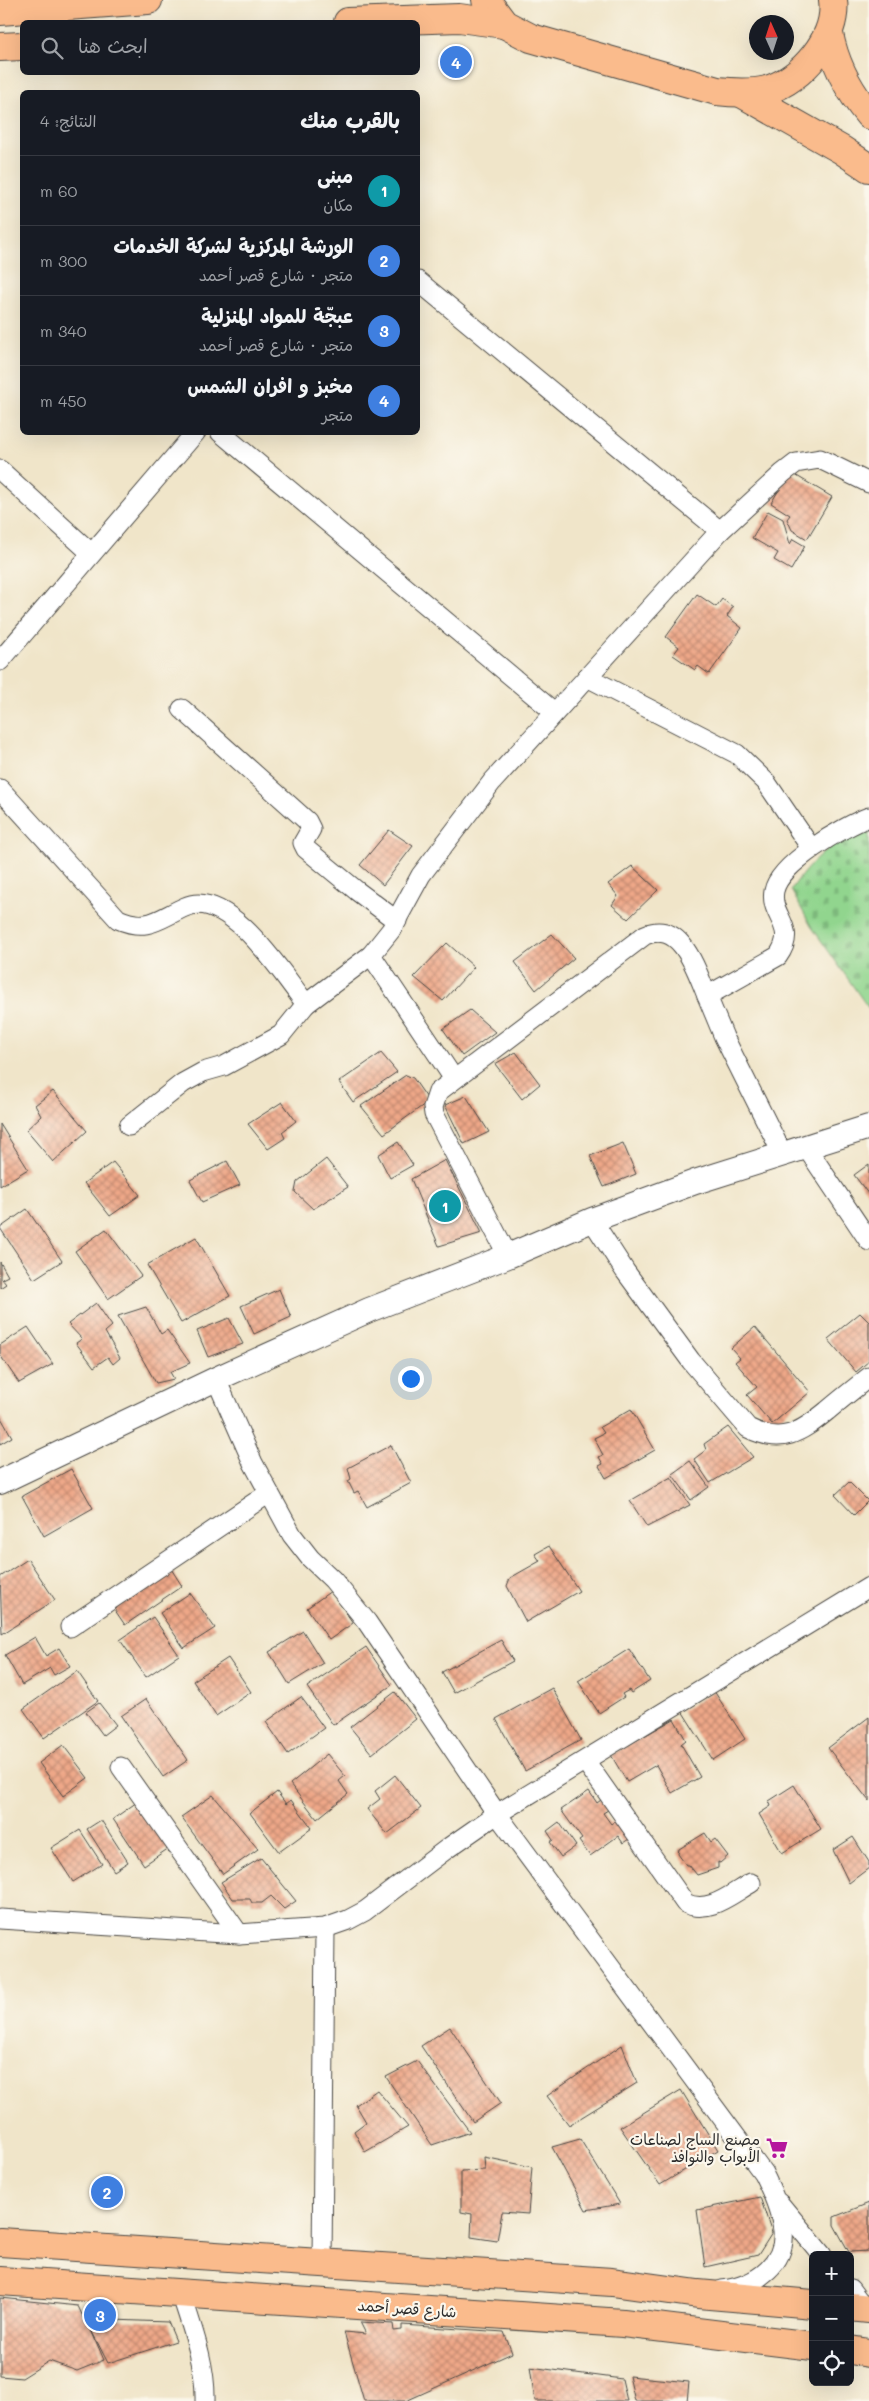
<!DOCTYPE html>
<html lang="ar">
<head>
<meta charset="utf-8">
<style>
	:root { --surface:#171b24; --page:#242831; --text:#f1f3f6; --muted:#9ea1a6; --line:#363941; --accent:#db2777 }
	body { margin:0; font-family:Mali,"Playpen Sans Arabic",sans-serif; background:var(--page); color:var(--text); direction:rtl }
	.controls { position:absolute; right:15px; bottom:15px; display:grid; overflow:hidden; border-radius:8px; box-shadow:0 5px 20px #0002 }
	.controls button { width:45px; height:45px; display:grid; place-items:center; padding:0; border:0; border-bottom:1px solid var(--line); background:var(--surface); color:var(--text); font:25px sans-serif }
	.compass { position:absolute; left:749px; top:15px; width:45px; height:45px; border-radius:50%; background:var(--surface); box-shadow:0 5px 20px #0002; rotate:357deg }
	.you { position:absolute; left:410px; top:1378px; width:18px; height:18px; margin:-12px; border:4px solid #fff; border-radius:50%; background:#1a73e8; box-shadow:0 0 0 8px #1a73e833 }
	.badge { display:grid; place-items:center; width:32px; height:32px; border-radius:50%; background:var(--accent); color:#fff; font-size:16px; font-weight:700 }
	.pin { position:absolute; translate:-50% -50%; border:2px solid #fff; box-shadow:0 1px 5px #0006 }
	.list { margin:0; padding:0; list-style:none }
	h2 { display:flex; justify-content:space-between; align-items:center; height:65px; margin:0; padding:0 20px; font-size:21px }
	h2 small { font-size:16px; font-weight:400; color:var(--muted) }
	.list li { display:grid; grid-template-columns:32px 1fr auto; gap:15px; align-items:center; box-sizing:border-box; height:70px; padding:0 20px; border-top:1px solid var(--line) }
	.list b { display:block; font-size:19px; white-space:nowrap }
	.list p { margin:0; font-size:16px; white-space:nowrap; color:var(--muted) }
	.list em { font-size:16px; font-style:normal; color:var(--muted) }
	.icon { flex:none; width:28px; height:28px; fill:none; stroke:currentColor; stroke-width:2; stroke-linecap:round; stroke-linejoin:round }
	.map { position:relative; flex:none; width:869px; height:2401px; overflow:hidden; direction:ltr }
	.search { position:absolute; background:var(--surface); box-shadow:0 5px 20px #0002; left:20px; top:20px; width:400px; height:55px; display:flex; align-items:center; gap:12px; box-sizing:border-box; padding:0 18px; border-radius:8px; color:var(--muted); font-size:19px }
	.panel { position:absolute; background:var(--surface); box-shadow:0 5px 20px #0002; left:20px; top:90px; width:400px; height:345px; border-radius:8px; direction:rtl }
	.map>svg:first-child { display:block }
	.cemetery { fill:url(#cemetery-stones); stroke:#5e805c }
	.building { fill:url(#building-cross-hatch) }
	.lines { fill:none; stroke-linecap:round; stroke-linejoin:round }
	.minor-casing { stroke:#494743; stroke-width:21 }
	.tertiary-casing { stroke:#494743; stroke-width:26 }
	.primary-casing { stroke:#494743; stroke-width:30 }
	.minor { stroke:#fff; stroke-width:19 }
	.tertiary { stroke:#fff; stroke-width:24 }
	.primary { stroke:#fabb8c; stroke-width:28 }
	.labels { text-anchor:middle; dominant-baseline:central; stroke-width:4.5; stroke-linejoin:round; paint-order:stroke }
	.poi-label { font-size:15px; fill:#2b2b2b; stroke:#fbf7ec; text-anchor:end }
	.street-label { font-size:15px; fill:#2b2b2b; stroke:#fbf7ec }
</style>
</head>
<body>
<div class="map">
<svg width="869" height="2401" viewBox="0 0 869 2401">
	<defs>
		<pattern id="cemetery-stones" width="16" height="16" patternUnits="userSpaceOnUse" patternTransform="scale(1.25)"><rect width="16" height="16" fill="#91d58e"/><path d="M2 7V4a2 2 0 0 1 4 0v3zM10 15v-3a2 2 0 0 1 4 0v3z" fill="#7db77b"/></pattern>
		<pattern id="building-cross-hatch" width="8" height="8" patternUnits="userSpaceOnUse" patternTransform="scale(1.25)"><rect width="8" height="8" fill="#eea788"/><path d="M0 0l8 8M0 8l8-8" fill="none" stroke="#c1886f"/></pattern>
	</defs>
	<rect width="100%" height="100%" fill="#fbf7ec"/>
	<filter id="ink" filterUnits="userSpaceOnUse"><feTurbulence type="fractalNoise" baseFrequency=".02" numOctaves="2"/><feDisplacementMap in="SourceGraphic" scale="10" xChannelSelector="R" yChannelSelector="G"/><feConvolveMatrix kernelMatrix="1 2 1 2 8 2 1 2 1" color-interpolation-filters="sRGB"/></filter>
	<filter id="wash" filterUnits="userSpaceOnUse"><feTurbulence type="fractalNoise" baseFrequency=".0096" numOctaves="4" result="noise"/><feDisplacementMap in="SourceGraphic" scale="20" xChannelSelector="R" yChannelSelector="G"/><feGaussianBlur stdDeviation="1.12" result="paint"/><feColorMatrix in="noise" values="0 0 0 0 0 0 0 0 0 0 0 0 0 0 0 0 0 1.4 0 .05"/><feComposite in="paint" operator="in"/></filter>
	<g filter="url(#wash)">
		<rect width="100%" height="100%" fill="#f0e5c9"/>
		<path class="cemetery" d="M 869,822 L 869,1009 L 811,926 L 791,890 C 810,860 838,838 869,822 Z"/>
		<g id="blocks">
			<g class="building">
				<path d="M 790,472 L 832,497 L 807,539 L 792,530 L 787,519 L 790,515 L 771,503 Z"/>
				<path d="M 768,511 L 783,519 L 790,544 L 793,539 L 805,546 L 791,570 L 774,560 L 778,553 L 752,538 Z"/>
				<path d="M 697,594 L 716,607 L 722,599 L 733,607 L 727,616 L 742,628 L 709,674 L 698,666 L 695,670 L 673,655 L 679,647 L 666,637 Z"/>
				<path d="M 389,830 L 413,846 L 383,885 L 360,865 Z"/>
				<path d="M 632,866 L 658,890 L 628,919 L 612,905 L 618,896 L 608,884 Z"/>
				<path d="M 552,934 L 574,958 L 536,990 L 515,962 Z"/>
				<path d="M 447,943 L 474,967 L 443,1001 L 414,977 Z"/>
				<path d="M 470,1010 L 495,1032 L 462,1056 L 443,1029 Z"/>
				<path d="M 516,1052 L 540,1084 L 522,1099 L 495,1064 Z"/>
				<path d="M 381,1053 L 397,1072 L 353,1102 L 339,1082 Z"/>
				<path d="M 406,1075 L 413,1078 L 429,1101 L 384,1134 L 361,1106 Z"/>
				<path d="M 53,1091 L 87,1131 L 53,1162 L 26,1130 L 41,1116 L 35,1105 Z"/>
				<path d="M 466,1096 L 489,1132 L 464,1144 L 445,1105 Z"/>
				<path d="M 282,1102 L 296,1121 L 282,1132 L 285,1138 L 268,1149 L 248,1124 Z"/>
				<path d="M 0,1124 L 28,1169 L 0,1186 Z"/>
				<path d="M 398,1142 L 413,1165 L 390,1178 L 378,1155 Z"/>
				<path d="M 623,1143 L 636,1174 L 604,1187 L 590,1156 Z"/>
				<path d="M 326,1159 L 348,1187 L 313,1209 L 295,1192 L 297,1182 Z"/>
				<path d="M 445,1160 L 482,1233 L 439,1246 L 411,1179 Z"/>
				<path d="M 227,1161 L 240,1185 L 202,1202 L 190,1180 Z"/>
				<path d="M 113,1162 L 140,1195 L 110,1216 L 84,1183 Z"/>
				<path d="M 869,1164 L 869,1195 L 854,1175 Z"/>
				<path d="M 27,1209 L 62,1261 L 34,1279 L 0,1228 Z"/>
				<path d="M 106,1229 L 141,1276 L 108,1299 L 75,1251 Z"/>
				<path d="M 196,1237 L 230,1296 L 181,1323 L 147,1265 Z"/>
				<path d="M 0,1262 L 8,1276 L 2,1279 L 6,1284 L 0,1288 Z"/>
				<path d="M 279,1289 L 291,1317 L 254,1334 L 241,1306 Z"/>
				<path d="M 96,1303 L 112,1326 L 105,1332 L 120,1358 L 113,1364 L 108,1357 L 94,1367 L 76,1343 L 82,1339 L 68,1324 Z"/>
				<path d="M 146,1307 L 161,1334 L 167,1330 L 190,1363 L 170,1372 L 174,1379 L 156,1383 L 118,1316 Z"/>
				<path d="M 860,1313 L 869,1322 L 869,1361 L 856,1372 L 828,1339 Z"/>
				<path d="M 229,1318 L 243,1344 L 208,1357 L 197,1331 Z"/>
				<path d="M 28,1327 L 53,1364 L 19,1383 L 0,1355 L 0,1345 Z"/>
				<path d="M 755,1327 L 810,1392 L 772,1424 L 747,1395 L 757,1387 L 735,1362 L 740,1358 L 731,1348 Z"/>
				<path d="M 631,1409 L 655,1450 L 606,1478 L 599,1466 L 603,1464 L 599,1457 L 603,1455 L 594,1438 L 604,1433 L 600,1427 Z"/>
				<path d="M 0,1416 L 12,1437 L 0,1444 Z"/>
				<path d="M 728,1427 L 753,1457 L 710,1483 L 694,1459 L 706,1450 L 704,1444 Z"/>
				<path d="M 391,1445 L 411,1483 L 367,1507 L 358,1491 L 354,1493 L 348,1481 L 351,1479 L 348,1468 Z"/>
				<path d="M 690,1461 L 709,1487 L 691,1500 L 672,1474 Z"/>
				<path d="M 71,1469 L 93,1508 L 44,1536 L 22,1496 Z"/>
				<path d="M 671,1477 L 690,1505 L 647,1527 L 630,1501 Z"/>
				<path d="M 849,1482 L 868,1501 L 854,1515 L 835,1495 Z"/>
				<path d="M 549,1546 L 579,1591 L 526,1622 L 507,1586 L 510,1578 L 540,1561 L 535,1554 Z"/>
				<path d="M 28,1559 L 55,1600 L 2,1634 L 0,1577 Z"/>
				<path d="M 168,1564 L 182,1586 L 125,1625 L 110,1603 Z"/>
				<path d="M 331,1591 L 353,1623 L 329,1640 L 307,1608 Z"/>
				<path d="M 190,1593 L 215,1628 L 184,1648 L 160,1613 Z"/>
				<path d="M 153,1617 L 179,1655 L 146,1677 L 120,1640 Z"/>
				<path d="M 303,1631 L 323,1663 L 289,1684 L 269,1652 Z"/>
				<path d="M 35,1637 L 46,1656 L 59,1648 L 70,1666 L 54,1675 L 50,1668 L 22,1685 L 5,1655 Z"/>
				<path d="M 501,1640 L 513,1661 L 454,1693 L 442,1672 Z"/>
				<path d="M 366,1647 L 392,1685 L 333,1725 L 307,1687 Z"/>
				<path d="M 629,1649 L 650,1681 L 631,1693 L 629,1690 L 622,1694 L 624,1697 L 599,1713 L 578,1681 Z"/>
				<path d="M 228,1658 L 251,1692 L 216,1716 L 193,1681 Z"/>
				<path d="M 77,1671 L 98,1701 L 44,1738 L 23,1709 Z"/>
				<path d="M 552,1688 L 581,1740 L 525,1771 L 496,1719 Z"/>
				<path d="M 714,1691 L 745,1739 L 713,1760 L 682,1711 Z"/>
				<path d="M 395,1692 L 416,1719 L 372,1754 L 350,1727 Z"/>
				<path d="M 301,1697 L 324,1728 L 288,1754 L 266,1722 Z"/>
				<path d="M 146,1699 L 188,1760 L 163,1777 L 121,1716 Z"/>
				<path d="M 99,1703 L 116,1725 L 103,1735 L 86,1712 Z"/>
				<path d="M 869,1717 L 869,1801 L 828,1748 Z"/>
				<path d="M 674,1719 L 686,1740 L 681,1744 L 700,1777 L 672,1793 L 656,1765 L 627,1782 L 611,1755 Z"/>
				<path d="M 63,1745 L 88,1778 L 63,1796 L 39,1763 Z"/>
				<path d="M 327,1754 L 345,1776 L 339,1781 L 348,1794 L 317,1819 L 290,1784 Z"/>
				<path d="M 395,1775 L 421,1808 L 387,1834 L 367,1809 L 380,1799 L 375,1791 Z"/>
				<path d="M 794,1785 L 821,1829 L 782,1853 L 759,1814 L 771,1806 L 769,1801 Z"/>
				<path d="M 589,1791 L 597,1803 L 601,1800 L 608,1810 L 603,1813 L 611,1824 L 616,1820 L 629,1839 L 623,1843 L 618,1836 L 590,1856 L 579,1841 L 582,1839 L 561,1810 Z"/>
				<path d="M 277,1792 L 286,1804 L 291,1800 L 312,1828 L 279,1852 L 250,1813 Z"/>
				<path d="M 213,1795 L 258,1849 L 223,1874 L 181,1817 Z"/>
				<path d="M 140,1800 L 172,1846 L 144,1865 L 113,1819 Z"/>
				<path d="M 101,1820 L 128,1862 L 114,1871 L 87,1829 Z"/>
				<path d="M 559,1822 L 576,1846 L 561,1857 L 550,1842 L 553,1840 L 547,1831 Z"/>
				<path d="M 80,1830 L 102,1864 L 73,1882 L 51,1848 Z"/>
				<path d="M 705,1833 L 711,1842 L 715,1839 L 728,1856 L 720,1863 L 718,1862 L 718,1868 L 697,1875 L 689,1865 L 686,1865 L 678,1854 L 679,1849 Z"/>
				<path d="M 853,1837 L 869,1862 L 869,1868 L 849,1883 L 833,1850 Z"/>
				<path d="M 261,1858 L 296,1901 L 284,1909 L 271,1896 L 262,1903 L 252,1903 L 250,1899 L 233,1899 L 221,1882 Z"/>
				<path d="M 450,2027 L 501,2103 L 473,2122 L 421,2046 Z"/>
				<path d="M 622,2045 L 637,2083 L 569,2125 L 547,2096 Z"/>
				<path d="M 417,2061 L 470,2132 L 432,2145 L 386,2077 Z"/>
				<path d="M 377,2090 L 408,2127 L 365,2152 L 354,2131 L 366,2122 L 356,2105 Z"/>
				<path d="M 681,2090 L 718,2150 L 660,2185 L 620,2127 Z"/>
				<path d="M 580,2139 L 620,2204 L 586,2210 L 552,2147 Z"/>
				<path d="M 484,2157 L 532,2167 L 528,2214 L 502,2212 L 497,2241 L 471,2237 L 472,2214 L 461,2212 L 461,2171 L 485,2170 Z"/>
				<path d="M 760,2197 L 772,2233 L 758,2255 L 705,2267 L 697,2210 Z"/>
				<path d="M 869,2203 L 869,2251 L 849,2252 L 834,2225 L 834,2217 Z"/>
				<path d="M 0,2298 L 78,2306 L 84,2319 L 168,2322 L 176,2341 L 108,2363 L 91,2330 L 104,2360 L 77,2371 L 49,2361 L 22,2378 L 0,2376 Z"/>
				<path d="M 360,2322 L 393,2324 L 394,2331 L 402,2330 L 402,2325 L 504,2332 L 512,2353 L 406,2401 L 364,2401 L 344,2332 L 366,2334 Z"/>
				<path d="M 530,2367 L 622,2379 L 627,2401 L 535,2401 Z"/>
				<path d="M 629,2376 L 689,2382 L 687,2401 L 635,2401 Z"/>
			</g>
		</g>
	</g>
	<g filter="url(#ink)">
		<use href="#blocks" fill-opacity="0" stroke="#494743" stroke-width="1"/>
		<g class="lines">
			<g class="minor-casing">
				<g id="minor">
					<path d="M 418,281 L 720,531"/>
					<path d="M 220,432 L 554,712"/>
					<path d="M 0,470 L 91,553"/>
					<path d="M 0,661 L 196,432"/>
					<path d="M 587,677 L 737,754 L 766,782 L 811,848"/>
					<path d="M 182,709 L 307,821 L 311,829 L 303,843 L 306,849 L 357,891 L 397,921"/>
					<path d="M 0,789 L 118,919 C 148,932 158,919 185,907 C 228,887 283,975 306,1004 L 371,955 L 391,930 L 421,875 L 492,782 L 720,531 L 783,473 L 796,463 L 820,459 L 869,483"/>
					<path d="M 371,955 L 454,1079"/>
					<path d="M 129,1126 L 183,1083 L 203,1072 L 224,1066 L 281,1035 L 306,1004"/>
					<path d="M 806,1147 L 869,1241"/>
					<path d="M 782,1153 L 724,1037 L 707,996 L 778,956 C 799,927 769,916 774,891 C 779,864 844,826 869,817"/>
					<path d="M 592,1220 L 625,1271 L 691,1361 L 748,1428 C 782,1445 800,1433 827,1411 C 841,1399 855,1388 869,1377"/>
					<path d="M 508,1256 L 434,1114 L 433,1107 L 438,1092 L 645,935 C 682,920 696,970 707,996"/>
					<path d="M 216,1379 L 253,1463 L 292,1535 L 310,1558 L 333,1580 L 367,1622 L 497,1814 L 763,2173 C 771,2189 779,2206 782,2224 C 790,2263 756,2286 722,2290"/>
					<path d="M 70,1627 L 269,1493"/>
					<path d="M 586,1762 L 685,1903 C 708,1915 731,1894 751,1883"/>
					<path d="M 121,1767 L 239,1934"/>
					<path d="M 0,1919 L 239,1934 L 325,1928 L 348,1920 L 365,1911 L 448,1848 L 497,1814 L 869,1587"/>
					<path d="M 779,2203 L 822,2255"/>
					<path d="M 322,2262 L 325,1928"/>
					<path d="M 850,2289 L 865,2309"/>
					<path d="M 181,2293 C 192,2328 206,2364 205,2401"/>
				</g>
			</g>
			<g class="tertiary-casing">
				<path id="tertiary" d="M 0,1482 L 216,1379 L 369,1310 L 508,1256 L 592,1220 L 695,1182 L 869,1127"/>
			</g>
			<g class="primary-casing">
				<g id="primary">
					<path d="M 486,0 L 504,24 L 531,38 L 717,91 C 734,93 750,94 767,90 C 802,80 838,37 833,0"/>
					<path d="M 0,11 L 148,0"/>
					<path d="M 348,22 L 459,18 L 504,24"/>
					<path d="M 829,34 C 835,65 849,91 869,115"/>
					<path d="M 0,47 L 22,46"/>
					<path d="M 743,94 L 842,150 L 869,168"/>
					<path d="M 0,2242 L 612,2282 L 698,2294 L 813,2304"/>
					<path d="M 0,2281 L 623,2323 L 813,2346"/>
					<path d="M 850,2307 L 869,2309"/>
					<path d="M 850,2350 L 869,2353"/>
				</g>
			</g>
			<use href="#minor" class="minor"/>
			<use href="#tertiary" class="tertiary"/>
			<use href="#primary" class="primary"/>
		</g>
	</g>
	<defs>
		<g id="supermarket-bare" transform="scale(1.725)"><path d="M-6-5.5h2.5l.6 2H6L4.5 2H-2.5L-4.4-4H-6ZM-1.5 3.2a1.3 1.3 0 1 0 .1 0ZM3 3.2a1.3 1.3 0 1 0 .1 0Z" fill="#b5179e" stroke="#fbf7ec" stroke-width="2.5" paint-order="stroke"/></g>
	</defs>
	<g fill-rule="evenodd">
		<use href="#supermarket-bare" x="777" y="2148"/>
	</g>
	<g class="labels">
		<g class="poi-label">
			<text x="760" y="2139">مصنع الساج لصناعات<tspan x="760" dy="17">الأبواب والنوافذ</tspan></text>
		</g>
		<g class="street-label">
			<text transform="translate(407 2308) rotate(4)">شارع قصر أحمد</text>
		</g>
	</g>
</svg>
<div class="controls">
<button>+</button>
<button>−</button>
<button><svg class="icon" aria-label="locate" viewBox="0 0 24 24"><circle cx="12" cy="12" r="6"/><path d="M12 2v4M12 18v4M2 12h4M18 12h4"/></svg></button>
</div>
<svg class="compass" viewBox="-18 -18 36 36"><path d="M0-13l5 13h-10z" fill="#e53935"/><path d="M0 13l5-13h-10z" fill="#9ea1a6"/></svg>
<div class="you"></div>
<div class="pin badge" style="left:445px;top:1206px;background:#0f9aa8">1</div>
<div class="pin badge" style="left:107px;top:2192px;background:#3f7fe0">2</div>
<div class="pin badge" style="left:100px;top:2315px;background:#3f7fe0">3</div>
<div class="pin badge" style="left:456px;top:62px;background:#3f7fe0">4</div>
<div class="search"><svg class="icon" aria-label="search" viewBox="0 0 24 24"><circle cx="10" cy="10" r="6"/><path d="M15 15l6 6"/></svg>ابحث هنا</div>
<section class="panel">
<h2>بالقرب منك<small>النتائج: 4</small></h2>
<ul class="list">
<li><span class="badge" style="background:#0f9aa8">1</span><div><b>مبنى</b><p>مكان</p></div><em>60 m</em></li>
<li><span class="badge" style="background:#3f7fe0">2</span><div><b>الورشة المركزية لشركة الخدمات</b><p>متجر · شارع قصر أحمد</p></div><em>300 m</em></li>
<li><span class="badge" style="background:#3f7fe0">3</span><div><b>عبجّة للمواد المنزلية</b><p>متجر · شارع قصر أحمد</p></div><em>340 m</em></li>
<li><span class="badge" style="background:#3f7fe0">4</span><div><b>مخبز و افران الشمس</b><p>متجر</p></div><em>450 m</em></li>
</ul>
</section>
</div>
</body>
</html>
